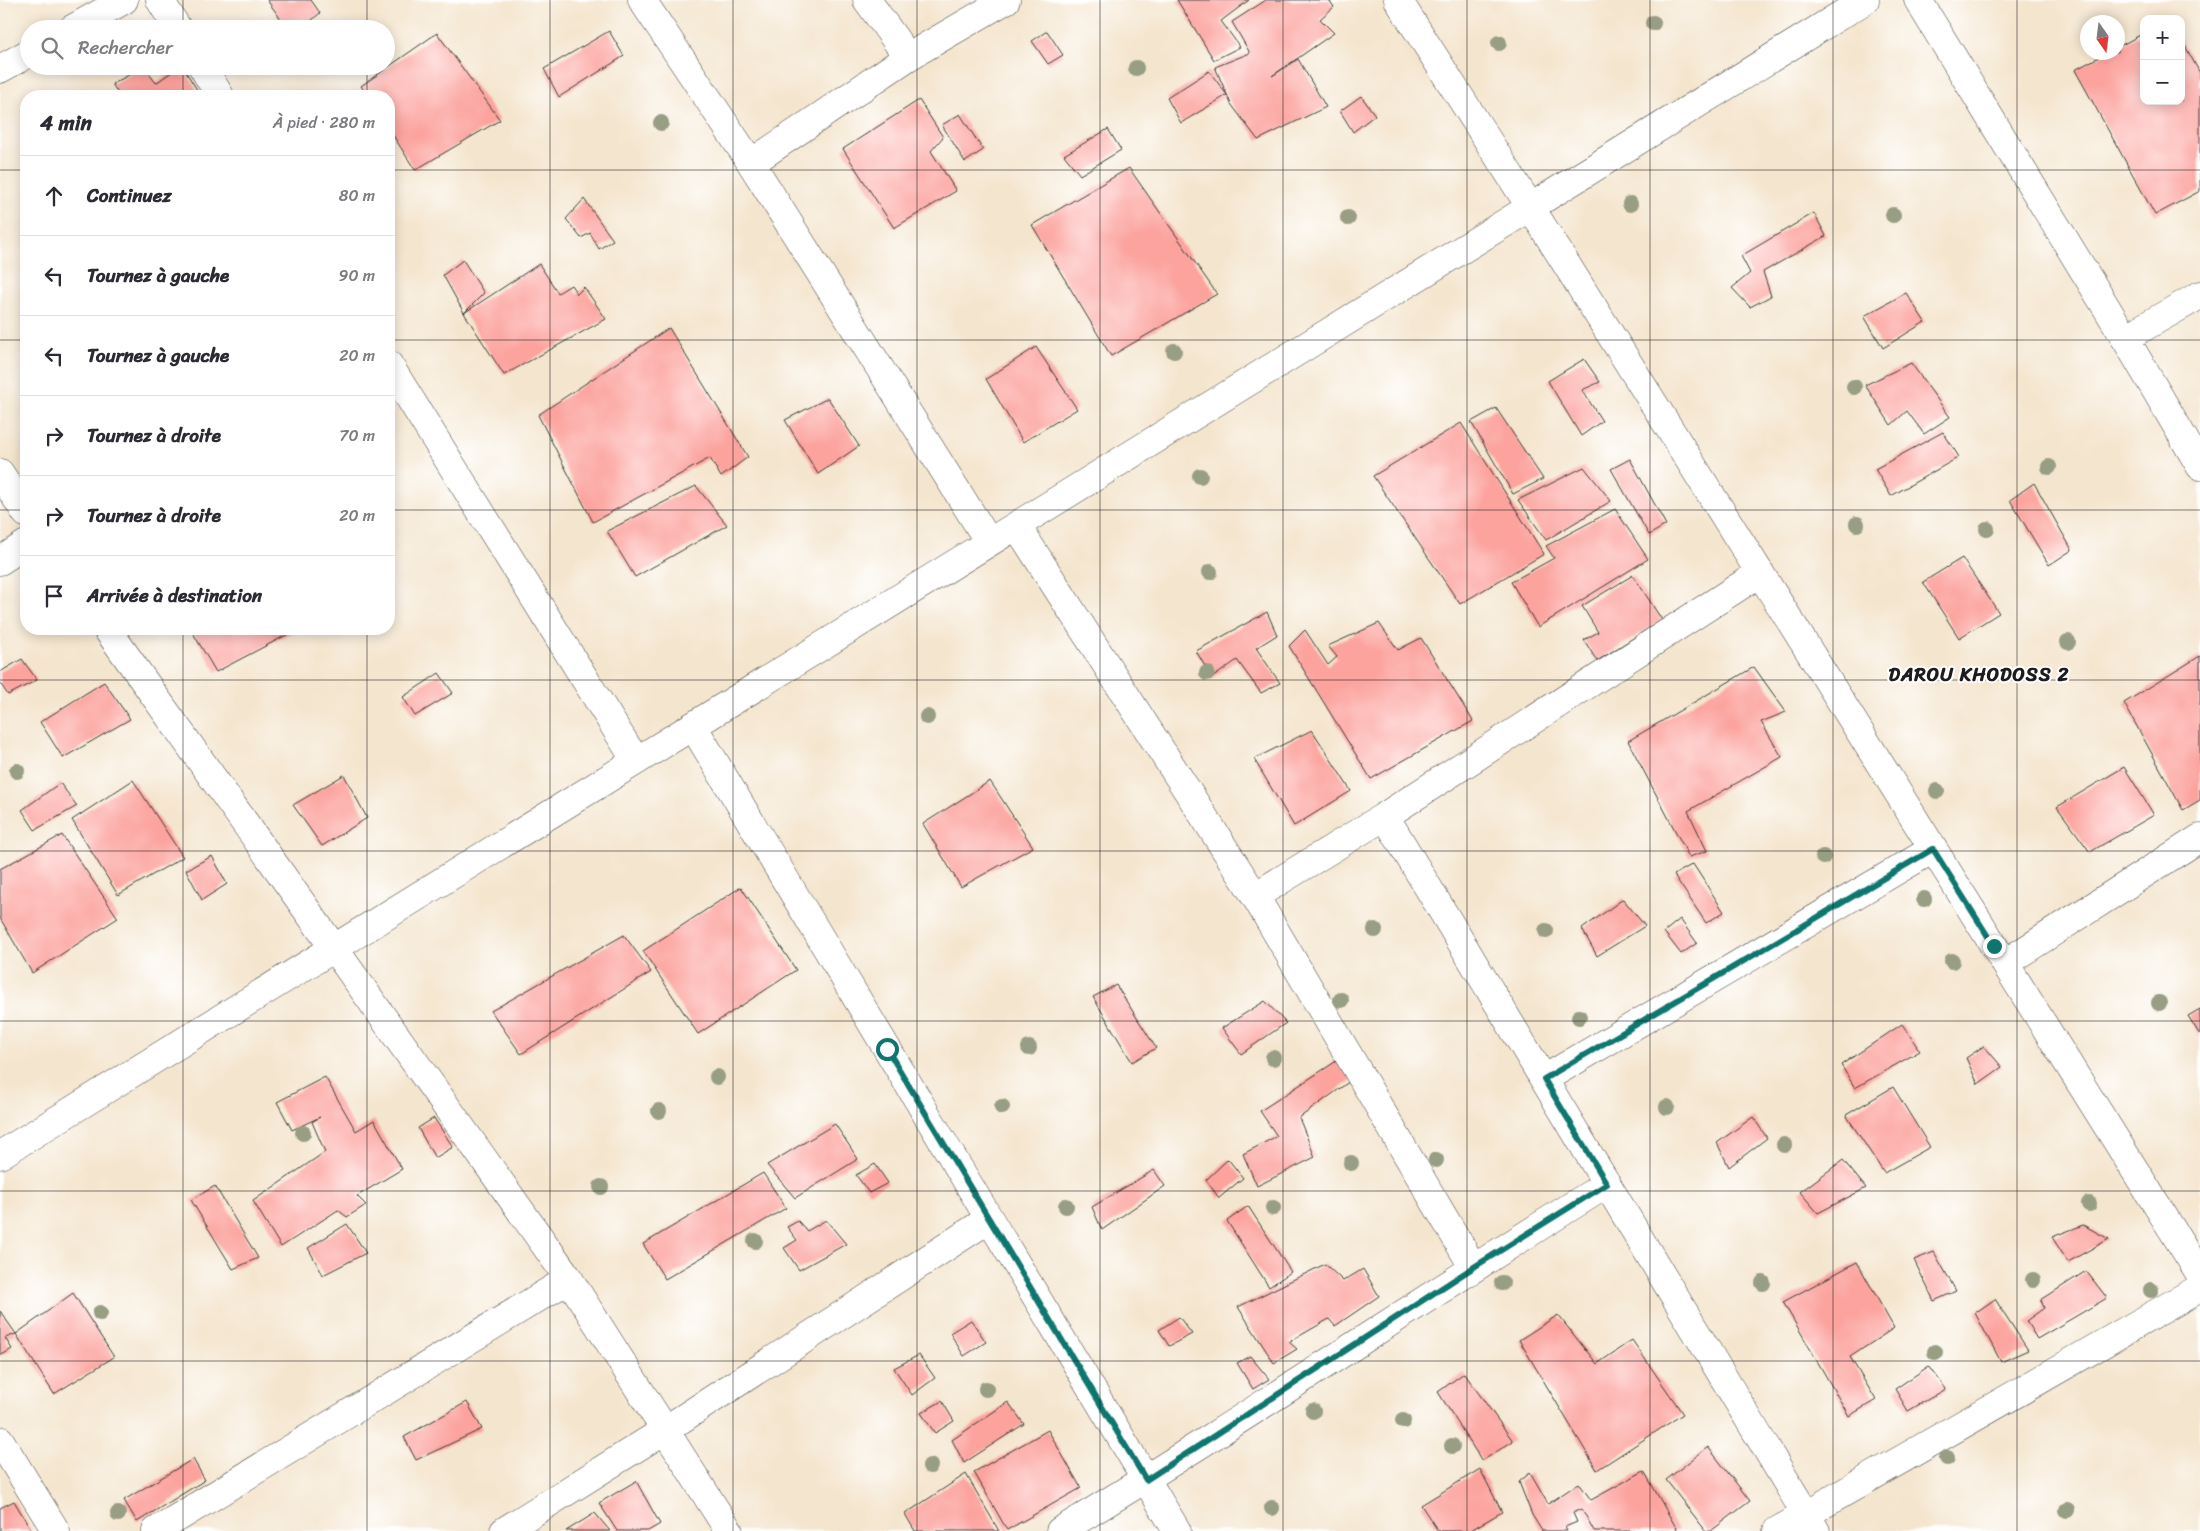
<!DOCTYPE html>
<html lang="fr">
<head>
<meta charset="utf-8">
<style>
	:root { --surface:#fff; --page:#f2f2f3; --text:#2b2b33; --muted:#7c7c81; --line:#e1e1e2 }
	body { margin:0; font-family:Sriracha,sans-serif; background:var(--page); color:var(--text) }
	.controls { position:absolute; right:15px; top:15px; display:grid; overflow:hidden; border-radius:10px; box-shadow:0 2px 12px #0003 }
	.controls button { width:45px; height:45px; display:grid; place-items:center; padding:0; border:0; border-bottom:1px solid var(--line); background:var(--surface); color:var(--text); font:25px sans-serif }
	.compass { position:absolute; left:2080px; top:15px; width:45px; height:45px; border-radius:50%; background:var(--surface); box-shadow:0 2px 12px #0003; rotate:166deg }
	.stop { position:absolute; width:15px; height:15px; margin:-11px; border:4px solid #0f766e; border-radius:50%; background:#fff }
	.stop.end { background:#0f766e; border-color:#fff; box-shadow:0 1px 5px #0008 }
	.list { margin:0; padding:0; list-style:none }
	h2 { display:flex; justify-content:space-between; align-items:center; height:65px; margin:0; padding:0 20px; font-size:21px }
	h2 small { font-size:16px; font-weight:400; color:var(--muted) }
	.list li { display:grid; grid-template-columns:32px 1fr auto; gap:15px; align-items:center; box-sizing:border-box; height:80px; padding:0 20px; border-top:1px solid var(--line) }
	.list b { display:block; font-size:19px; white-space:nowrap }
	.list em { font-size:16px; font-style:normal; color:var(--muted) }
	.icon { flex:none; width:28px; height:28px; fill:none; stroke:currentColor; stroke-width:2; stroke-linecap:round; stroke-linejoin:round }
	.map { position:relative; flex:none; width:2200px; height:1531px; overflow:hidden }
	.search { position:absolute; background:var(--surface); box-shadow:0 2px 12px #0003; left:20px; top:20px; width:375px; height:55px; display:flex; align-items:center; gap:12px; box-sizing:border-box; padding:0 18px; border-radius:28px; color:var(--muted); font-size:19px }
	.panel { position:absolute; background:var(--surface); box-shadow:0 2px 12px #0003; left:20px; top:90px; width:375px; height:545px; border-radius:20px }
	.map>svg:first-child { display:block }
	.building { fill:#fca39e }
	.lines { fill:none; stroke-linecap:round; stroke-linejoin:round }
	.minor-casing { stroke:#3c3a37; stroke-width:29 }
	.minor { stroke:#fff; stroke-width:28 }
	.tree { fill:#989e83 }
	.route { stroke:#0f766e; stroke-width:6 }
	.grid { fill:none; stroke:#1c1c1c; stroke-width:1; stroke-opacity:0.55 }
	.labels { text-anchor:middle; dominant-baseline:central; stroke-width:4; stroke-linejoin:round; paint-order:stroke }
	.district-label { font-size:19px; font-weight:bold; letter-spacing:1px; fill:#1c1c1c; stroke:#fff }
</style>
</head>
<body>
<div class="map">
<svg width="2200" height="1531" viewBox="0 0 2200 1531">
	<rect width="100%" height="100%" fill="#fff"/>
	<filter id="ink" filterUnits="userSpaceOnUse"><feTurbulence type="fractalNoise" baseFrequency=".02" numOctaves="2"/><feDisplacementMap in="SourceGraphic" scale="10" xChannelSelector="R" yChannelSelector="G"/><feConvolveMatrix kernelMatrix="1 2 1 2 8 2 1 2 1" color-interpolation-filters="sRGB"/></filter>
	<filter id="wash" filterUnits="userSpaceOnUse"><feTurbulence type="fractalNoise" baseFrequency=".0096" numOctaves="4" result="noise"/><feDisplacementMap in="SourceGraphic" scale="20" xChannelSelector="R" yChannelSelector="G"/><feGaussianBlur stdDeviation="1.12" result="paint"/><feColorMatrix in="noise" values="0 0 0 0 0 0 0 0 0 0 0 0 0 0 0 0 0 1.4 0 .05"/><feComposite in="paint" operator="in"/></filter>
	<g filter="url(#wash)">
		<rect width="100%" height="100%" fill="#f4e5ce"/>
		<g id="blocks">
			<g class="building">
				<path d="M 267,0 L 311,0 L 320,13 L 302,29 L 288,29 Z"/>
				<path d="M 1177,0 L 1249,0 L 1221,21 L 1240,47 L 1214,60 Z"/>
				<path d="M 1266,0 L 1329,0 L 1334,7 L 1320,19 L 1334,33 L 1272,76 L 1298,59 L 1326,107 L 1258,140 L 1231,104 L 1215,67 L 1250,53 L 1232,22 Z"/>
				<path d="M 609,31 L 624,56 L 559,97 L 544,69 Z"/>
				<path d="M 1047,31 L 1063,55 L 1048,64 L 1032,41 Z"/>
				<path d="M 437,33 L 500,120 L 415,170 L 389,129 L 389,96 L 368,96 L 361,86 Z"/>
				<path d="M 2144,33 L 2144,101 L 2181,101 L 2181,39 L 2200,73 L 2200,191 L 2155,215 L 2075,70 L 2108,52 L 2118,52 L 2118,47 Z"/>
				<path d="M 180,66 L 182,66 L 201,96 L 120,96 L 112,84 L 144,67 L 156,83 Z"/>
				<path d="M 1209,71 L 1227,95 L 1181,123 L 1167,98 Z"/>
				<path d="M 1361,96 L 1375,115 L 1353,132 L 1340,111 Z"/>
				<path d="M 919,100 L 943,137 L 931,151 L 956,191 L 894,228 L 843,149 Z"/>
				<path d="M 960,114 L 983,150 L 965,162 L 942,125 Z"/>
				<path d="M 1108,129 L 1121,150 L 1080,175 L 1064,155 Z"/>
				<path d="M 1129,168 L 1217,294 L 1111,356 L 1032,225 Z"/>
				<path d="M 584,199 L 613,240 L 599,249 L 590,233 L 581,238 L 566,219 Z"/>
				<path d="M 1814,213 L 1826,236 L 1763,272 L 1771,296 L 1750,307 L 1732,288 L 1750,273 L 1741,256 Z"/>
				<path d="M 463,260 L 484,293 L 464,313 L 443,275 Z"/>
				<path d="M 539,264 L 558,293 L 571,285 L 577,294 L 584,287 L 606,319 L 504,375 L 464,313 Z"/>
				<path d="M 1906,293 L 1925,322 L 1883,348 L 1864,316 Z"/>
				<path d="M 669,328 L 748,457 L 721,477 L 710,458 L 593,522 L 538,415 Z"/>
				<path d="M 1036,347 L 1077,409 L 1023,442 L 986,379 Z"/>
				<path d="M 1584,359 L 1600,382 L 1582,390 L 1602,421 L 1581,436 L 1548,381 Z"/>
				<path d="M 1911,363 L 1950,417 L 1924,434 L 1907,411 L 1891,425 L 1865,385 Z"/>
				<path d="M 828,398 L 859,446 L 818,474 L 785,420 Z"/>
				<path d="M 1496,408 L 1543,479 L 1513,494 L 1471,422 Z"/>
				<path d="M 1461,423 L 1544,554 L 1460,604 L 1373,476 Z"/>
				<path d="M 1943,432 L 1959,457 L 1891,496 L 1875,469 Z"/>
				<path d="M 1630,459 L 1666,525 L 1649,535 L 1611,469 Z"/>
				<path d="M 1584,467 L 1611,501 L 1546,540 L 1518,500 Z"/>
				<path d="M 2034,483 L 2072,550 L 2049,565 L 2010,500 Z"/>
				<path d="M 696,486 L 727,525 L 635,577 L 607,531 Z"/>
				<path d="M 1615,509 L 1648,559 L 1538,627 L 1511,582 L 1554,558 L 1546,546 Z"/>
				<path d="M 1962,558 L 1999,613 L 1959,638 L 1923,582 Z"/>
				<path d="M 1633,575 L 1662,620 L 1597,661 L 1584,640 L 1598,632 L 1582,606 Z"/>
				<path d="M 1267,612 L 1277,635 L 1256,648 L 1280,683 L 1261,693 L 1237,660 L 1212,678 L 1196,651 Z"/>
				<path d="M 1379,623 L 1398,650 L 1421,638 L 1473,721 L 1371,779 L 1289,646 L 1305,630 L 1328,665 L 1337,657 L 1328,646 Z"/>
				<path d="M 200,629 L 298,629 L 216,672 L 193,633 Z"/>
				<path d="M 2200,656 L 2200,800 L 2183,810 L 2124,703 Z"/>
				<path d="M 22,659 L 37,680 L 8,695 L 0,683 L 0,672 Z"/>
				<path d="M 1754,667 L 1786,712 L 1761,722 L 1782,757 L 1688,811 L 1707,851 L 1689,857 L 1628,741 Z"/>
				<path d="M 439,673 L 453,693 L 415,716 L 403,697 Z"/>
				<path d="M 104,682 L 130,719 L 63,758 L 40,722 Z"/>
				<path d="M 1312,730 L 1351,791 L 1294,826 L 1254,759 Z"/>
				<path d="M 2124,767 L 2154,815 L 2090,852 L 2057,807 Z"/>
				<path d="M 344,775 L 367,818 L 322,846 L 293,805 Z"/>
				<path d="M 133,780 L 183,857 L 118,895 L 72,820 Z"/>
				<path d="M 990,781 L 1033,847 L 961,887 L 923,824 Z"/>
				<path d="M 60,783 L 77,806 L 35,830 L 22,810 Z"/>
				<path d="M 62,835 L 118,918 L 32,973 L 0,918 L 0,869 Z"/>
				<path d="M 212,856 L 227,884 L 202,900 L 186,870 Z"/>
				<path d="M 1693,864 L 1724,912 L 1706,923 L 1674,875 Z"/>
				<path d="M 741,887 L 796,970 L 698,1034 L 643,951 Z"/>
				<path d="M 1623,899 L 1645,926 L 1597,956 L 1582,929 Z"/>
				<path d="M 1680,919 L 1697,943 L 1681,954 L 1664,932 Z"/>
				<path d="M 624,935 L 651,972 L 521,1054 L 491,1011 Z"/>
				<path d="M 1116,985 L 1156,1048 L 1132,1062 L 1093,997 Z"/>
				<path d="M 1265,1001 L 1286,1023 L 1241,1054 L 1222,1028 Z"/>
				<path d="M 2200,1009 L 2200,1035 L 2188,1016 Z"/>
				<path d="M 1902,1024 L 1920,1051 L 1855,1088 L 1841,1065 Z"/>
				<path d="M 1984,1046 L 2002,1067 L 1978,1084 L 1966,1058 Z"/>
				<path d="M 1341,1058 L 1353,1079 L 1299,1118 L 1315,1157 L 1257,1186 L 1243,1154 L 1277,1136 L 1260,1111 Z"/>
				<path d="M 325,1077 L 356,1131 L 374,1120 L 402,1169 L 357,1196 L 366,1205 L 347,1217 L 338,1210 L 281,1247 L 253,1201 L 325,1152 L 312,1122 L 320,1117 L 292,1130 L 277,1102 Z"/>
				<path d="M 1893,1087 L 1930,1147 L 1884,1173 L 1846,1115 Z"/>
				<path d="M 1753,1117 L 1767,1138 L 1729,1167 L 1717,1143 Z"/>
				<path d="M 434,1118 L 453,1147 L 435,1158 L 418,1128 Z"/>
				<path d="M 835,1124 L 858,1159 L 795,1198 L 767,1165 Z"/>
				<path d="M 1228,1159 L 1243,1178 L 1219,1198 L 1206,1180 Z"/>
				<path d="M 1843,1160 L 1866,1188 L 1818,1213 L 1800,1192 Z"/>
				<path d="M 875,1164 L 888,1183 L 869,1193 L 856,1175 Z"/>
				<path d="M 1154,1170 L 1165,1186 L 1102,1230 L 1092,1207 Z"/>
				<path d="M 763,1173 L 786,1208 L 665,1279 L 643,1244 Z"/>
				<path d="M 215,1186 L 258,1258 L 233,1269 L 191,1200 Z"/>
				<path d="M 1248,1206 L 1291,1272 L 1269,1287 L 1227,1221 Z"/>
				<path d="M 826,1220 L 846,1244 L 799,1270 L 784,1248 L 797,1240 L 787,1227 L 798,1221 L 807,1231 Z"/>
				<path d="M 347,1224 L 366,1253 L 323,1275 L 308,1248 Z"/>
				<path d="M 2083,1225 L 2109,1239 L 2068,1262 L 2052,1237 Z"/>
				<path d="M 1934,1252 L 1956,1291 L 1934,1301 L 1914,1260 Z"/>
				<path d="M 1857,1262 L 1894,1328 L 1850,1357 L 1876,1400 L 1849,1416 L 1783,1302 Z"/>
				<path d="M 1325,1264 L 1343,1281 L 1363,1269 L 1379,1296 L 1335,1326 L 1329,1319 L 1289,1342 L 1297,1349 L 1274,1363 L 1238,1307 Z"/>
				<path d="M 2086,1271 L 2107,1298 L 2037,1339 L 2026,1321 L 2044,1308 L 2041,1300 Z"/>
				<path d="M 73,1293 L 114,1357 L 54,1394 L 16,1334 Z"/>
				<path d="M 1995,1299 L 2028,1350 L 2001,1362 L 1975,1313 Z"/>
				<path d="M 0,1311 L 16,1334 L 5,1338 L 12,1349 L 0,1356 Z"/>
				<path d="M 1558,1315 L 1597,1364 L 1632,1340 L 1683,1414 L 1597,1470 L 1519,1340 Z"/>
				<path d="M 1179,1317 L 1192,1334 L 1169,1346 L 1159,1330 Z"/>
				<path d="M 971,1320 L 986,1342 L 964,1356 L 950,1333 Z"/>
				<path d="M 919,1355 L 935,1378 L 912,1395 L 894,1368 Z"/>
				<path d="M 1250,1356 L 1269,1379 L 1253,1389 L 1237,1363 Z"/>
				<path d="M 1929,1366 L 1946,1389 L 1908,1411 L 1895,1389 Z"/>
				<path d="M 1464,1373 L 1513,1441 L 1482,1461 L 1438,1392 Z"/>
				<path d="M 942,1401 L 954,1421 L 935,1433 L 921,1413 Z"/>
				<path d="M 467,1402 L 482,1429 L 416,1460 L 404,1437 Z"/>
				<path d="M 1008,1402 L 1024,1424 L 964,1463 L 952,1440 Z"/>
				<path d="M 1048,1430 L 1081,1488 L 1007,1530 L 974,1472 Z"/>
				<path d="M 1708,1447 L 1750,1501 L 1711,1531 L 1706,1531 L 1666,1480 Z"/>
				<path d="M 193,1459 L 205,1480 L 137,1522 L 124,1500 Z"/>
				<path d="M 1480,1469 L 1502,1512 L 1469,1531 L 1438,1531 L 1421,1505 Z"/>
				<path d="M 1644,1471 L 1678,1531 L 1594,1531 L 1582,1509 L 1573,1513 L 1577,1522 L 1565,1527 L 1567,1531 L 1542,1531 L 1532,1515 L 1519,1482 L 1530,1473 L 1548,1504 L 1579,1483 L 1591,1500 Z"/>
				<path d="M 966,1474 L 999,1531 L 915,1531 L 905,1514 Z"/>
				<path d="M 636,1481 L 660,1524 L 648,1531 L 617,1531 L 599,1503 Z"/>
				<path d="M 14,1501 L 32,1531 L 0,1531 L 0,1508 Z"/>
				<path d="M 595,1513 L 610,1531 L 566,1531 Z"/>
			</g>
		</g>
	</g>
	<g filter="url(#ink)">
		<use href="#blocks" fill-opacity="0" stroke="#3c3a37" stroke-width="1"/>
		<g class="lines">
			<g class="minor-casing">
				<g id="minor">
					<path d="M 160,0 L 178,29"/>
					<path d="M 642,0 L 751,163 L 989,542"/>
					<path d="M 867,0 L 908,57"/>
					<path d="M 1398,0 L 1531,208 L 2200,1274"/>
					<path d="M 1918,0 L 2125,338 L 2200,466"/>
					<path d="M 72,29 L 124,0"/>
					<path d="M 202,66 L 220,96"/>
					<path d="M 0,69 L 29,53"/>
					<path d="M 751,163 L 908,57 L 1006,0"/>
					<path d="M 2125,338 L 2200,295"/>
					<path d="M 389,365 L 636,761"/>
					<path d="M 0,473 L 26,513"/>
					<path d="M 1017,526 L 1255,896 L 1473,1267"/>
					<path d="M 0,561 L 26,544"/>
					<path d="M 107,629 L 569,1279 L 729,1531"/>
					<path d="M 693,726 L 1177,1531"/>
					<path d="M 1385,816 L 1816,1531"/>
					<path d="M 1255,896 L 1385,816 L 1760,573"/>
					<path d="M 2005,963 L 2200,838"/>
					<path d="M 1544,1079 L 1933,849"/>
					<path d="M 0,1155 L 1865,0"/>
					<path d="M 0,1440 L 56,1531"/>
					<path d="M 156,1531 L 569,1279"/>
					<path d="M 504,1531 L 665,1430 L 989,1219"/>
					<path d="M 1060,1531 C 1245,1420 1423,1298 1607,1184"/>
					<path d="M 1777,1531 L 2200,1288"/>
				</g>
			</g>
			<use href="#minor" class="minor"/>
		</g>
		<g class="tree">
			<circle cx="1653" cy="23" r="8"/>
			<circle cx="1499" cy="43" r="8"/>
			<circle cx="1136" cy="68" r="8"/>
			<circle cx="661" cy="123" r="8"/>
			<circle cx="1630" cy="204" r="8"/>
			<circle cx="1893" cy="215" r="8"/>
			<circle cx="1348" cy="218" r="8"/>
			<circle cx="1174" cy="351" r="8"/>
			<circle cx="1854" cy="387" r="8"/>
			<circle cx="2049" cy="467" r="8"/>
			<circle cx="1200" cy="476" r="8"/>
			<circle cx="1857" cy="524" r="8"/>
			<circle cx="1987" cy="529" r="8"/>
			<circle cx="1210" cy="572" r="8"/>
			<circle cx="2068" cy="642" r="8"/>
			<circle cx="1207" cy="673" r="8"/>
			<circle cx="927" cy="717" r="8"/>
			<circle cx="17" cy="771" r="8"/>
			<circle cx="1937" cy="791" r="8"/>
			<circle cx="1823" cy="857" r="8"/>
			<circle cx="1924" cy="899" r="8"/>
			<circle cx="1375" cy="930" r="8"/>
			<circle cx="1546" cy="931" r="8"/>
			<circle cx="1952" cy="961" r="8"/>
			<circle cx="1341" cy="1000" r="8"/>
			<circle cx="2159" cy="1003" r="8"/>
			<circle cx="1579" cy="1017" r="8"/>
			<circle cx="1029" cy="1048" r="8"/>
			<circle cx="1273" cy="1058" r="8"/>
			<circle cx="717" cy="1077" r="8"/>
			<circle cx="1002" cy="1107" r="8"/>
			<circle cx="1667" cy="1107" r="8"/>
			<circle cx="659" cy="1111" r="8"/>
			<circle cx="303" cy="1133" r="8"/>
			<circle cx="1784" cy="1145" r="8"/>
			<circle cx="1436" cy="1160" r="8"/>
			<circle cx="1351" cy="1163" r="8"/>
			<circle cx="601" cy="1187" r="8"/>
			<circle cx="2089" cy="1204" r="8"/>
			<circle cx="1066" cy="1206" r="8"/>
			<circle cx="1273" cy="1208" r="8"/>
			<circle cx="755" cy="1241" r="8"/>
			<circle cx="2033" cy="1280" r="8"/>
			<circle cx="1502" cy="1283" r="8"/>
			<circle cx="1763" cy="1283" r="8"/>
			<circle cx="2151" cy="1290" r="8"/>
			<circle cx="100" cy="1313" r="8"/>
			<circle cx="1935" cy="1352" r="8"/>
			<circle cx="986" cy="1389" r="8"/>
			<circle cx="1313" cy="1411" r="8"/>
			<circle cx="1403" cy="1421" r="8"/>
			<circle cx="1452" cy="1446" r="8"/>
			<circle cx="1947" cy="1458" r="8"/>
			<circle cx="930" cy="1466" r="8"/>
			<circle cx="1272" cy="1508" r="8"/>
			<circle cx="2067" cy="1510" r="8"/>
			<circle cx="118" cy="1514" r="8"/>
		</g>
	</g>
	<g class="lines" filter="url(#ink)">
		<path class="route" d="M 887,1049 L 1146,1480 L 1474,1267 L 1607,1184 L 1544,1079 L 1933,849 L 1994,946"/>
	</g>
	<path class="grid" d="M 183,0 L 183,29M 367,0 L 367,29M 550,0 L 550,1531M 733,0 L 733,1531M 917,0 L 917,1531M 1100,0 L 1100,1531M 1283,0 L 1283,1531M 1467,0 L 1467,1531M 1650,0 L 1650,1531M 1833,0 L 1833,1531M 2017,0 L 2017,1531M 183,66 L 183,96M 367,66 L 367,96M 0,170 L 26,170M 389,170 L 2200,170M 0,340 L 26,340M 389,340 L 2200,340M 0,510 L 26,510M 389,510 L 2200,510M 183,629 L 183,1531M 367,629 L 367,1531M 0,680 L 2200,680M 0,851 L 2200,851M 0,1021 L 2200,1021M 0,1191 L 2200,1191M 0,1361 L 2200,1361"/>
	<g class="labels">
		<g class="district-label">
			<text x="1979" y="674">DAROU KHODOSS 2</text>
		</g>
	</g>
</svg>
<div class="controls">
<button>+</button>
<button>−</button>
</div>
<svg class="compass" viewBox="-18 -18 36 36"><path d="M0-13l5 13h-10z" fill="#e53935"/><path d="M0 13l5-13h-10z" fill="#7c7c81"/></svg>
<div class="stop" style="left:887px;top:1049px"></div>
<div class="stop end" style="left:1994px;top:946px"></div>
<div class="search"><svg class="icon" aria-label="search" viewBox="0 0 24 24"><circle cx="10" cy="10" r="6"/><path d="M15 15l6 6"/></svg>Rechercher</div>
<section class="panel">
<h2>4 min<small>À pied · 280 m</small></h2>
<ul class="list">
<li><svg class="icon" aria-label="ahead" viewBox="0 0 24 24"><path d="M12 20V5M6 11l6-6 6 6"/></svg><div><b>Continuez</b></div><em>80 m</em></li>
<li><svg class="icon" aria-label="left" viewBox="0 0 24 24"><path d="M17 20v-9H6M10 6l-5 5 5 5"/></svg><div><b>Tournez à gauche</b></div><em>90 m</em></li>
<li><svg class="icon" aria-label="left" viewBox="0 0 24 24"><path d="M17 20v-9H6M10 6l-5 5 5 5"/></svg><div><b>Tournez à gauche</b></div><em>20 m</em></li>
<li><svg class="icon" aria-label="right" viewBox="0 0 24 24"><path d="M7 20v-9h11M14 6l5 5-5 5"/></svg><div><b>Tournez à droite</b></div><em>70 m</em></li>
<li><svg class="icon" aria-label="right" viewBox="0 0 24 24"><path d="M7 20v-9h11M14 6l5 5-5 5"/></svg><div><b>Tournez à droite</b></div><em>20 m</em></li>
<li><svg class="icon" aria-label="arrive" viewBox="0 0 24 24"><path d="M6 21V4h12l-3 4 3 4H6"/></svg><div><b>Arrivée à destination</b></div></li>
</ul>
</section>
</div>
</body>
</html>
